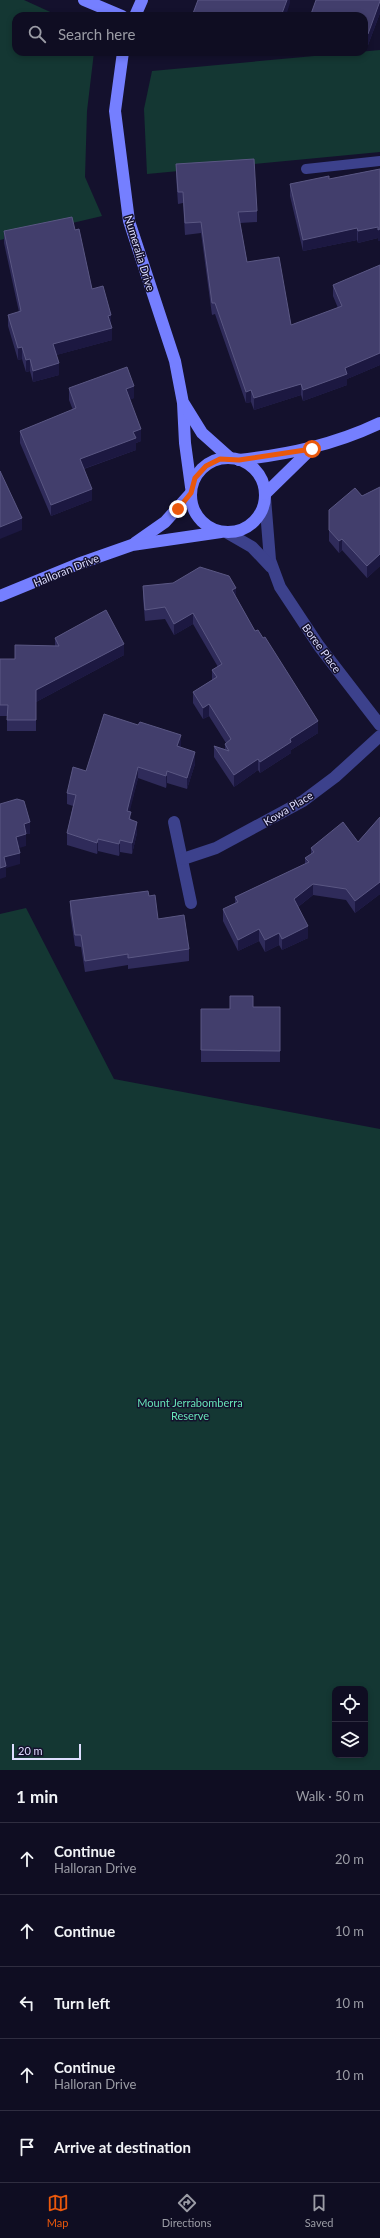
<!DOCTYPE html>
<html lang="en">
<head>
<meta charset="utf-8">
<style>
	:root { --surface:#0f0d22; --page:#18162a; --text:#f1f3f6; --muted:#9b9ca5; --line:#2f2d40; --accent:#ea580c }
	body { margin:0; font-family:Lato,sans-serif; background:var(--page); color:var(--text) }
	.controls { position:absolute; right:12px; bottom:12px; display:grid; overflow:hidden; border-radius:8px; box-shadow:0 2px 6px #0003 }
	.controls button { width:36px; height:36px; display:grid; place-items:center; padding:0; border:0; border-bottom:1px solid var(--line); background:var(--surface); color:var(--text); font:20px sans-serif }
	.scale { position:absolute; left:12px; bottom:10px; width:69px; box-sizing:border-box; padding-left:4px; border:2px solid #dedeff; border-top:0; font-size:11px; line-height:14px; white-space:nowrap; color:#dedeff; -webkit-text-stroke:3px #14112d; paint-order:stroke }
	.stop { position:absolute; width:12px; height:12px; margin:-9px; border:3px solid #ea580c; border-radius:50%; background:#fff }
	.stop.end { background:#ea580c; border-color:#fff; box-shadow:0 1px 4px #0008 }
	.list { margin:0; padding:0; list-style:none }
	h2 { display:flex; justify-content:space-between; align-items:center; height:52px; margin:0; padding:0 16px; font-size:17px }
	h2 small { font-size:13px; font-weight:400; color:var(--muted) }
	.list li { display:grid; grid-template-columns:26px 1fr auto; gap:12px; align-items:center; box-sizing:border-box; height:72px; padding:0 16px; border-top:1px solid var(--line) }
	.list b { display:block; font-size:15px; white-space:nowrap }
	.list p { margin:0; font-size:13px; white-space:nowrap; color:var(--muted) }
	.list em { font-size:13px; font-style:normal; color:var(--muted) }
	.icon { flex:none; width:22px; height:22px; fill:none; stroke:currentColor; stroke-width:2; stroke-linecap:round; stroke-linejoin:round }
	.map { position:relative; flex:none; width:380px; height:1770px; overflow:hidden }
	.search { position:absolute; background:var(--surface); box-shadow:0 2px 6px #0003; left:12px; right:12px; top:12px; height:44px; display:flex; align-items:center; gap:10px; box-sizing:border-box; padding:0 14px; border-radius:12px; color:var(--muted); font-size:15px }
	.sheet { height:412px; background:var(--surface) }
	nav { display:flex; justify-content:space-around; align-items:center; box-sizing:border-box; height:56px; border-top:1px solid var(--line); background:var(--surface); font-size:11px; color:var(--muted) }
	nav a { display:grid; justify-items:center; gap:2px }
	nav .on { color:var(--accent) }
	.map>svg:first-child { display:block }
	.green { fill:#143733; fill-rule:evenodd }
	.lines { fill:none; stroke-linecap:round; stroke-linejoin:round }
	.lane { stroke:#3c418c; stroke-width:10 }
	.street { stroke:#3c418c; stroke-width:12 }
	.secondary { stroke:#757fff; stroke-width:12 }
	.wall { fill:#2f2b5a }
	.shaded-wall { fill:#1c1841 }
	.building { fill:#423e6c; stroke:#5a5783 }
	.route { stroke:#ea580c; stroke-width:5 }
	.labels { text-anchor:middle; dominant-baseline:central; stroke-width:3; stroke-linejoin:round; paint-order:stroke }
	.street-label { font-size:11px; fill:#dedeff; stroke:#14112d }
	.park-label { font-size:11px; fill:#66e3b7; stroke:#14112d }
</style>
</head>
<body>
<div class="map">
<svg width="380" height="1770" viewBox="0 0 380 1770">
	<rect width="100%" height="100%" fill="#14112d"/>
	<g class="green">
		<path d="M 0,0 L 24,0 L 59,16 L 16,16 L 16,52 L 94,52 L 87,111 L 85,177 L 102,216 L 0,240 Z"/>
		<path d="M 380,50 L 380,152 L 147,174 L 144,109 L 152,71 Z"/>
		<path d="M 26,908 L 114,1079 L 380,1129 L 380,1770 L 0,1770 L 0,914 ZM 335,1689 L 365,1689 L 365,1755 L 335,1755 Z"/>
	</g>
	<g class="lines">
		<path class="lane" d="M 306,169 L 380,161"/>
		<g class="street">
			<path d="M 265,498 L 270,560 L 280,587 L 319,646 L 380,725"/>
			<path d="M 226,532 L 252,547 L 271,567"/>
			<path d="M 174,822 L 191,903"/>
			<path d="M 183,859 L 216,848 L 303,801 L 335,777 L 380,736"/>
		</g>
		<g class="secondary">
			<path d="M 84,0 L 122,16"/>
			<path d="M 135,16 L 142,0"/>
			<path d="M 123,52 L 115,111 L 129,221 L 175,361 L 183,403 L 185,443 L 191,487"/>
			<path d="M 184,404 L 202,433 L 230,458"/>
			<circle cx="228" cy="495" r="37"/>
			<path d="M 239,460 C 289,454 334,445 380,423"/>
			<path d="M 265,494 L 309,451"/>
			<path d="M 135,543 L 165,522 L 191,493"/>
			<path d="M 0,596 L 78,564 L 132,545 L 221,532"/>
		</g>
	</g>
	<g class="wall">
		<path d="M 380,0 L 380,13 L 368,45 L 364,44 L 364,16 L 311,16 L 311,14 Z"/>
		<path d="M 176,164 L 257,211 L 257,222 L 240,223 L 247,262 L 291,325 L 338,308 L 333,296 L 333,285 L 380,265 L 380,365 L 347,379 L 347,385 L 303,401 L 301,395 L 254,410 L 251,402 L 246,403 L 215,314 L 212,315 L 201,233 L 185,235 L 183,203 L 178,204 L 176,176 Z"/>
		<path d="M 380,169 L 378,241 L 378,238 L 358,243 L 357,240 L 303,251 L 290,196 L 290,184 L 329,179 Z"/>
		<path d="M 75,230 L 92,289 L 111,325 L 112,340 L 56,355 L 59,375 L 33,382 L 30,371 L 26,372 L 22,359 L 18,360 L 8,326 L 8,315 L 19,312 L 4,243 L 4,231 Z"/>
		<path d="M 69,388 L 134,398 L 130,399 L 141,441 L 136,443 L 136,450 L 84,469 L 92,500 L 51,516 L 20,443 L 20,431 L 73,410 L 69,400 Z"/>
		<path d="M 380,487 L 380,566 L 367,578 L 342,550 L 339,553 L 329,541 L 329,510 L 362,496 Z"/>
		<path d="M 143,586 L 236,597 L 255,631 L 318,733 L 291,750 L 291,753 L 260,773 L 258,770 L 234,787 L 214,757 L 214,746 L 225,749 L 225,744 L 226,743 L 209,716 L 203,719 L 193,703 L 193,692 L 212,680 L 212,670 L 218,667 L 193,624 L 174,635 L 165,619 L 145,621 L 143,598 Z"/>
		<path d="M 55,638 L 124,655 L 36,702 L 36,731 L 7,731 L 7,716 L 0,716 L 0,659 L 15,659 L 55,646 Z"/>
		<path d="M 180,747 L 195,764 L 187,789 L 167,783 L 166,788 L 138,778 L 129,812 L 131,820 L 137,833 L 132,854 L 120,852 L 119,856 L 98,851 L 97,854 L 67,845 L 67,833 L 73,806 L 67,804 L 67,793 L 86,771 Z"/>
		<path d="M 380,817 L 380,894 L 355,913 L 346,900 L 313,895 L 298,907 L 308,938 L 282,950 L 279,945 L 265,952 L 259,941 L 238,951 L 223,921 L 223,909 L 235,903 L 235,897 L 305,864 L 305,858 L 311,854 L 311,848 L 358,842 Z"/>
		<path d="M 149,896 L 158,919 L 189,949 L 189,961 L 128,969 L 128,965 L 85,972 L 81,947 L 75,946 L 70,913 L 70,901 Z"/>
		<path d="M 253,1007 L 280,1007 L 280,1062 L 201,1062 L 201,1009 L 230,1009 Z"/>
	</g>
	<g class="shaded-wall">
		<path d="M 287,0 L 290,0 L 290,3 L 286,16 L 281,16 Z"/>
		<path d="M 380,1 L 380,13 L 368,45 L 368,34 Z"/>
		<path d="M 378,227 L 378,238 L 358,243 L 358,231 Z"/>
		<path d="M 357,228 L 357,240 L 303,251 L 303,240 Z"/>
		<path d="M 380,229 L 380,241 L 378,241 L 378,230 Z"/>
		<path d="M 111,315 L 111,327 L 108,316 Z"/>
		<path d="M 112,328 L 112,340 L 53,356 L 53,344 Z"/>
		<path d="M 22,347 L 22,359 L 18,360 L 18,348 Z"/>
		<path d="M 380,353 L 380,365 L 347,379 L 347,385 L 303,401 L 303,390 L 345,368 Z"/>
		<path d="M 30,359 L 30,371 L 26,372 L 26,360 Z"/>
		<path d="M 59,363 L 59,375 L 33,382 L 33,371 Z"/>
		<path d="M 301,384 L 301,395 L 254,410 L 254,398 Z"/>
		<path d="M 134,386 L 134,398 L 126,401 L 126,389 Z"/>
		<path d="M 251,390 L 251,402 L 246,403 L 246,392 Z"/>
		<path d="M 141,429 L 141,441 L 136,443 L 136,450 L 80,470 L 80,459 L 133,432 Z"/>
		<path d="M 92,489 L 92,500 L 51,516 L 51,505 Z"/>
		<path d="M 22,518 L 22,530 L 0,539 L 0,527 Z"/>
		<path d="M 342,539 L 342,550 L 339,553 L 339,541 Z"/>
		<path d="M 380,554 L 380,566 L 367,578 L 367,566 Z"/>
		<path d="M 236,588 L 236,599 L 232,590 Z"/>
		<path d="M 193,613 L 193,624 L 174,635 L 174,624 Z"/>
		<path d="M 124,644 L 124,655 L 36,702 L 36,690 Z"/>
		<path d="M 209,704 L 209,716 L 203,719 L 203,708 Z"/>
		<path d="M 318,721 L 318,733 L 291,750 L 291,753 L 260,773 L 260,762 L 290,739 Z"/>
		<path d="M 181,735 L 181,747 L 177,757 L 177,746 Z"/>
		<path d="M 195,752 L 195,764 L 187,789 L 187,778 Z"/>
		<path d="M 258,759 L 258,770 L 234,787 L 234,775 Z"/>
		<path d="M 138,767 L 138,778 L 127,823 L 127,811 Z"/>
		<path d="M 167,771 L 167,783 L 166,788 L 166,776 Z"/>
		<path d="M 30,822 L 30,834 L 26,834 L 26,846 L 16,849 L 16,837 L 24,824 Z"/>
		<path d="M 137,822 L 137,833 L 132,854 L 132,843 Z"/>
		<path d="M 98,839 L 98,851 L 97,854 L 97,843 Z"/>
		<path d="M 120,840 L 120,852 L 119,856 L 119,844 Z"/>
		<path d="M 20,853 L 20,864 L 6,868 L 6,877 L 0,879 L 0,868 L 4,857 Z"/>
		<path d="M 380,882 L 380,894 L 355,913 L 355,901 Z"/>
		<path d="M 313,884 L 313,895 L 294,910 L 294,899 Z"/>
		<path d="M 308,926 L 308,938 L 282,950 L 282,939 Z"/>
		<path d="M 259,929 L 259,941 L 238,951 L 238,940 Z"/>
		<path d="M 279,933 L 279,945 L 265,952 L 265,940 Z"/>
	</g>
	<g class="building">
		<path d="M 198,0 L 287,0 L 281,16 L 192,16 Z"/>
		<path d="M 316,0 L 380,0 L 380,1 L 368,34 L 364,33 L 364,16 L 316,16 L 311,14 Z"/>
		<path d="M 254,159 L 257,211 L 238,212 L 247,262 L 279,257 L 291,325 L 342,306 L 333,285 L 380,265 L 380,353 L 345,368 L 347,374 L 303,390 L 301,384 L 254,398 L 251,390 L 246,392 L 215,303 L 212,303 L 201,222 L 185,223 L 183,192 L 178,192 L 176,164 Z"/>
		<path d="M 380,169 L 380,229 L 378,230 L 378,227 L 358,231 L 357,228 L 303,240 L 290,184 L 329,176 L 329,179 Z"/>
		<path d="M 72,217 L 75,230 L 79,229 L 92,289 L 103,286 L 111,315 L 108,316 L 112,328 L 53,344 L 59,363 L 33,371 L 30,359 L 26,360 L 22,347 L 18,348 L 8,315 L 21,311 L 4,231 Z"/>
		<path d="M 127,367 L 134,386 L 126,389 L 141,429 L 133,432 L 136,438 L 80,459 L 92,489 L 51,505 L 20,431 L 76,408 L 69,388 Z"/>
		<path d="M 0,471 L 22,518 L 0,527 Z"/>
		<path d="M 380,487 L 380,554 L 367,566 L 342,539 L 339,541 L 329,530 L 329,510 L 355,488 L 362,496 Z"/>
		<path d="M 200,567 L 229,576 L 236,588 L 232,590 L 255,631 L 258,630 L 263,638 L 265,637 L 318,721 L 290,739 L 291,742 L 260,762 L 258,759 L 234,775 L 214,746 L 229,751 L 225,744 L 231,739 L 209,704 L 203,708 L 193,692 L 217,677 L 212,670 L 222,664 L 193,613 L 174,624 L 165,607 L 145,610 L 143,586 L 173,583 Z"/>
		<path d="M 106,610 L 124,644 L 36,690 L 36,720 L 7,720 L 8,705 L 0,705 L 0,659 L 15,659 L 15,645 L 59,646 L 55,638 Z"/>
		<path d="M 104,714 L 138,725 L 140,722 L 181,735 L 177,746 L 195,752 L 187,778 L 167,771 L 166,776 L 138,767 L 127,811 L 131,812 L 129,819 L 137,822 L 132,843 L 120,840 L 119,844 L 98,839 L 97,843 L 67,833 L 76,795 L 67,793 L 73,767 L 86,771 Z"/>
		<path d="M 17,799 L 24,801 L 30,822 L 24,824 L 26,834 L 16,837 L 20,853 L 4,857 L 6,866 L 0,868 L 0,804 Z"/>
		<path d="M 380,817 L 380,882 L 355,901 L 346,889 L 313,884 L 294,899 L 308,926 L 282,939 L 279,933 L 265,940 L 259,929 L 238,940 L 223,909 L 238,902 L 235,897 L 309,862 L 305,858 L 314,852 L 311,848 L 343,822 L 358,842 Z"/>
		<path d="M 148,891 L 149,896 L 155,895 L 158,919 L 184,915 L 189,949 L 128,958 L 128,954 L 85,961 L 81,935 L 75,935 L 70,901 Z"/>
		<path d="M 230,996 L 253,996 L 253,1007 L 280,1007 L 280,1051 L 201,1050 L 201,1009 L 230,1009 Z"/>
	</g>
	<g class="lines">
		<path class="route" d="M 178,509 L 191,493 L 195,478 L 206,466 L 220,459 L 239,460 L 312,449"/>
	</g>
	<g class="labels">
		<g class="street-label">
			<text transform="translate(140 253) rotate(73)">Numeralia Drive</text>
			<text transform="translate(66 570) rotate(-22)">Halloran Drive</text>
			<text transform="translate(322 648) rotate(54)">Boree Place</text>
			<text transform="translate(288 808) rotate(-31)">Kowa Place</text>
		</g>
		<g class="park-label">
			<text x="190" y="1402">Mount Jerrabomberra<tspan x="190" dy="13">Reserve</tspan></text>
		</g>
	</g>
</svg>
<div class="controls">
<button><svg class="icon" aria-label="locate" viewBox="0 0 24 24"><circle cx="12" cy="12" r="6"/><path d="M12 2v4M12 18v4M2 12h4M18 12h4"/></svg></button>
<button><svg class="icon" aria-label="layers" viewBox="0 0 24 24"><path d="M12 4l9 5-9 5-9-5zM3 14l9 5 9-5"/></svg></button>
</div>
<div class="scale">20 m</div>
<div class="stop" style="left:312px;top:449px"></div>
<div class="stop end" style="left:178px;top:509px"></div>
<div class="search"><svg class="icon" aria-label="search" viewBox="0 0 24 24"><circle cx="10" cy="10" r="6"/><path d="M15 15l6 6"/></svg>Search here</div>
</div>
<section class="sheet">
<h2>1 min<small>Walk · 50 m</small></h2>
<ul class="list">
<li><svg class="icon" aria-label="ahead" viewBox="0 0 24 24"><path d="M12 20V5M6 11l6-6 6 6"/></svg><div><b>Continue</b><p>Halloran Drive</p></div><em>20 m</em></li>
<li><svg class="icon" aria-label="ahead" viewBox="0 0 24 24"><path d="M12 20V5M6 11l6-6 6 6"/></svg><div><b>Continue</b></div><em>10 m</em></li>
<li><svg class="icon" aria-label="left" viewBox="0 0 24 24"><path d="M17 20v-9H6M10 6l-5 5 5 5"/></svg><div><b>Turn left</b></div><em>10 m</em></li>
<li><svg class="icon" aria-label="ahead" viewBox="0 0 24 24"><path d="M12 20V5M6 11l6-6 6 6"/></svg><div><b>Continue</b><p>Halloran Drive</p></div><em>10 m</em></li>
<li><svg class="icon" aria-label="arrive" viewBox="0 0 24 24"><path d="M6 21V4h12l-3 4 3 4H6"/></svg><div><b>Arrive at destination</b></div></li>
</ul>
</section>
<nav>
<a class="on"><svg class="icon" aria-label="map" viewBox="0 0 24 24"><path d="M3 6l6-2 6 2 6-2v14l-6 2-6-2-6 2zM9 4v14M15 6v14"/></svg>Map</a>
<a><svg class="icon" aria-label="directions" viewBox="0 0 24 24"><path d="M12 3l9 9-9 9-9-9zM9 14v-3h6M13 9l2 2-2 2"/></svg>Directions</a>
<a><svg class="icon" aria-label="saved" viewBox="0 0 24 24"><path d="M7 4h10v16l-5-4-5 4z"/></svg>Saved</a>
</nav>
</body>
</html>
